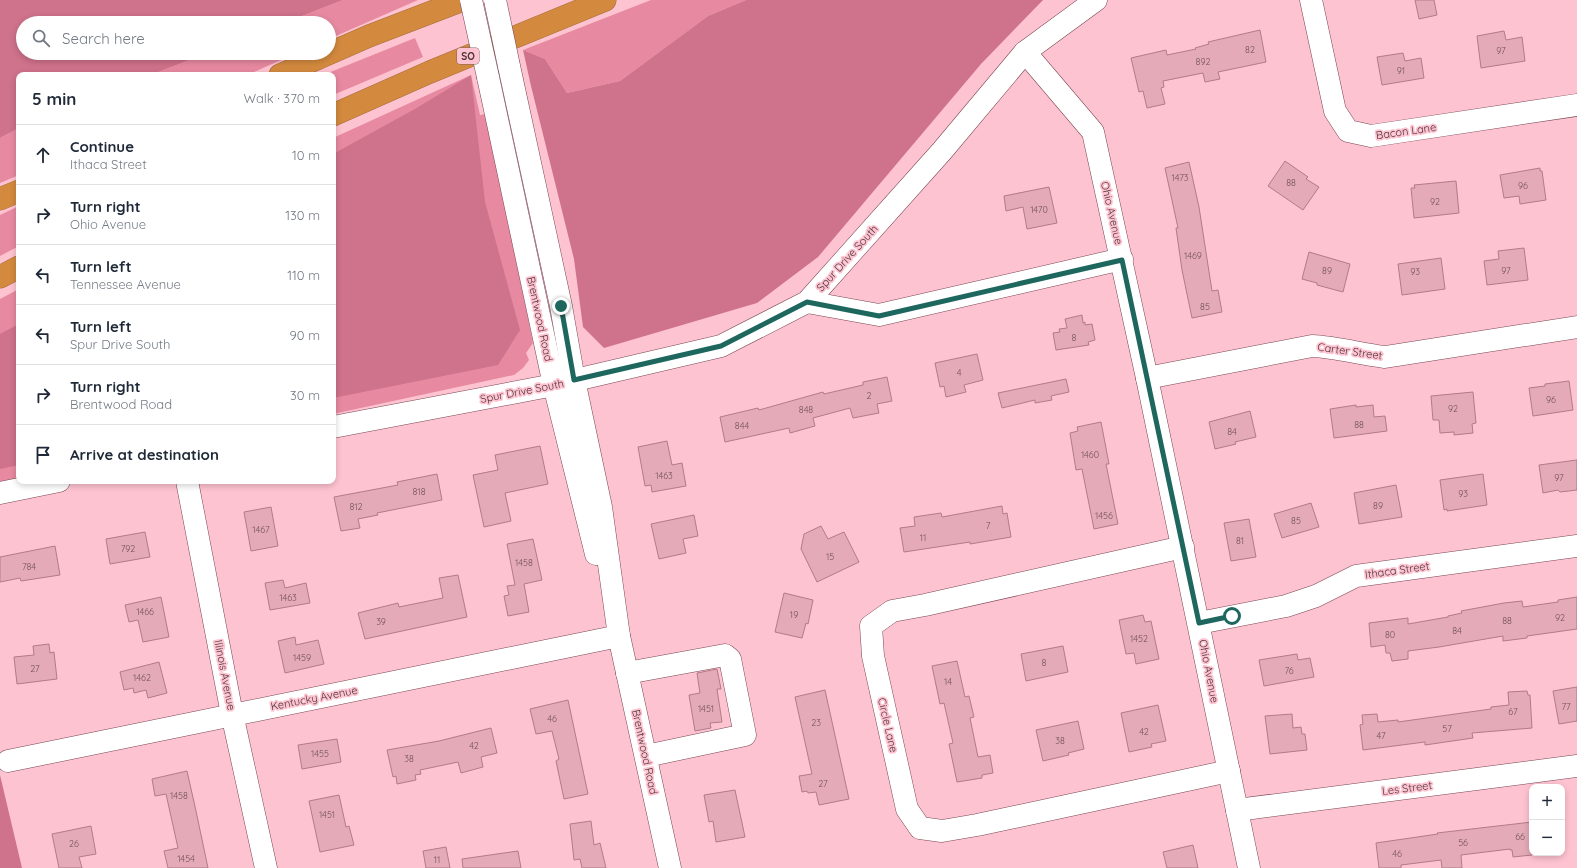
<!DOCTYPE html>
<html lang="en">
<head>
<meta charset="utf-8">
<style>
	:root { --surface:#fff; --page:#f2f2f3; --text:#1f2937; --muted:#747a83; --line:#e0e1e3 }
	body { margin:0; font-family:Quicksand,sans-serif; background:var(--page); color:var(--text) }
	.controls { position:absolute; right:12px; bottom:12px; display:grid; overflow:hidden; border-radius:8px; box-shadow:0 2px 6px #0003 }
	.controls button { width:36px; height:36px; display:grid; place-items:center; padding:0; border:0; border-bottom:1px solid var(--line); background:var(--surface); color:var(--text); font:20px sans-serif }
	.stop { position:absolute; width:12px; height:12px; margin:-9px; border:3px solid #1e675f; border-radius:50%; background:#fff }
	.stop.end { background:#1e675f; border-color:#fff; box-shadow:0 1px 4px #0008 }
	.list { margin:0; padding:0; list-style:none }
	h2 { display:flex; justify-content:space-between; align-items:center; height:52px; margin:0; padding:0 16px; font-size:17px }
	h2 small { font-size:13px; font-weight:400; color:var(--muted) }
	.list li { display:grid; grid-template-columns:26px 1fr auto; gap:12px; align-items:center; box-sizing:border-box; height:60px; padding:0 16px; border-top:1px solid var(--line) }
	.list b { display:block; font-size:15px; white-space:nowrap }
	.list p { margin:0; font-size:13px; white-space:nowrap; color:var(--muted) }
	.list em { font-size:13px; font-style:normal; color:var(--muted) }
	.icon { flex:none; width:22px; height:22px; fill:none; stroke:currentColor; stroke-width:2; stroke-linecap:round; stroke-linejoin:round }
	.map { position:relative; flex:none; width:1577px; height:868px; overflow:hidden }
	.search { position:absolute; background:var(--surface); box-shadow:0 2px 6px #0003; left:16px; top:16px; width:320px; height:44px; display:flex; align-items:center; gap:10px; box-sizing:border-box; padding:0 14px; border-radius:22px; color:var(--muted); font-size:15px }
	.panel { position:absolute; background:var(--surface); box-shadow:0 2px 6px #0003; left:16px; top:72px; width:320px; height:412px; border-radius:8px }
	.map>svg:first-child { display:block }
	.green { fill:#e789a1 }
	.forest { fill:#cf728b }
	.building { fill:#e4aab7; stroke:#b17b87 }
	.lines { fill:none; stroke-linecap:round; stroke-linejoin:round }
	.minor-casing { stroke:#794754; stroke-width:23 }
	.highway-casing { stroke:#a46c3c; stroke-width:23 }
	.minor { stroke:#fff; stroke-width:22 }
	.highway { stroke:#d38a3e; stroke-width:22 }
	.minor-bridge-casing { stroke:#794754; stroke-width:23; stroke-linecap:butt }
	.minor-bridge { stroke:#fff; stroke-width:22 }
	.route { stroke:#1e675f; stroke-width:5 }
	.labels { text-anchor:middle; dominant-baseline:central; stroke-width:3.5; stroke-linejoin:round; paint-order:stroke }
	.number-label { font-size:9px; fill:#725258 }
	.shield { fill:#fec3d0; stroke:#815f66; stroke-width:1 }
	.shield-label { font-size:10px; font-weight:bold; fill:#4c3439 }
	.street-label { font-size:11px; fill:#4c3439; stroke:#fec3d0 }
</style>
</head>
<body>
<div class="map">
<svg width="1577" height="868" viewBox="0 0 1577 868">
	<rect width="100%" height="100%" fill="#fec3d0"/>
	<g class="green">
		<path d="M 343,0 L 418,0 L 329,39 L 329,23 L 284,23 Z"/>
		<path d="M 651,0 L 746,0 L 708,16 L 620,81 L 567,93 L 545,59 L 523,50 Z"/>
		<path d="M 415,38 L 423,57 L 333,95 L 333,75 L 323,75 Z"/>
		<path d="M 207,53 L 297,53 L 247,75 L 151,75 Z"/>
		<path d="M 471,75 L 480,115 L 486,114 L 533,343 L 526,353 L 529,360 L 523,368 L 514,375 L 333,414 L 333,138 Z"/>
		<path d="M 19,128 L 19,175 L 0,183 L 0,138 Z"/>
		<path d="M 19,206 L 19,246 L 0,256 L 0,215 Z"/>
		<path d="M 19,289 L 19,480 L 0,484 L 0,299 Z"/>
	</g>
	<g class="forest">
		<path d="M 0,0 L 343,0 L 284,23 L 23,23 L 23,53 L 207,53 L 151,75 L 19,75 L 19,128 L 0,138 Z"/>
		<path d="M 746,0 L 1043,0 L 981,64 L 818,257 L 757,303 L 604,348 L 583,327 L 574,259 L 531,86 L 523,50 L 545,59 L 567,93 L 620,81 L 708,16 Z"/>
		<path d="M 471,75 L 485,202 L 520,330 L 498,365 L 333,398 L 333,154 L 415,109 Z"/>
		<path d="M 19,324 L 19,465 L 0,469 L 0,334 Z"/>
		<path d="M 0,775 L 22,868 L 0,868 Z"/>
	</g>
	<g class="building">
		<path d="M 1415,0 L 1434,0 L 1437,15 L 1419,19 Z"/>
		<path d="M 1260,30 L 1266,62 L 1218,72 L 1220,79 L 1205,82 L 1203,73 L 1163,81 L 1164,87 L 1161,88 L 1165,104 L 1147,108 L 1143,91 L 1139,92 L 1131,58 L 1166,50 L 1167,55 L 1196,49 L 1195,48 L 1209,44 L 1208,42 Z"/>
		<path d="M 1504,31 L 1506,40 L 1522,37 L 1525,61 L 1481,68 L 1477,36 Z"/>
		<path d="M 1403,53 L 1405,61 L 1421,58 L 1424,78 L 1382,85 L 1377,57 Z"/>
		<path d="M 1285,161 L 1308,177 L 1306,179 L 1319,187 L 1303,210 L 1268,186 Z"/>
		<path d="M 1189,162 L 1199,207 L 1212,291 L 1218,290 L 1222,312 L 1192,318 L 1182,270 L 1176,228 L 1178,228 L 1165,168 Z"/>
		<path d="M 1540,168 L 1540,171 L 1542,171 L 1546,200 L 1520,204 L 1519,196 L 1504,198 L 1500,175 Z"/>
		<path d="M 1456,181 L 1459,213 L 1414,218 L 1411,188 L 1415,188 L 1414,185 Z"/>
		<path d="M 1049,187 L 1057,223 L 1027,229 L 1023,207 L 1006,211 L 1004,196 Z"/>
		<path d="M 1524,248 L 1528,280 L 1487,285 L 1484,261 L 1499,259 L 1498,251 Z"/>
		<path d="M 1309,252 L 1350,264 L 1343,292 L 1317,285 L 1317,283 L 1302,279 Z"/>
		<path d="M 1441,258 L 1445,289 L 1402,295 L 1398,264 Z"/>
		<path d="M 1082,315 L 1083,323 L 1085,322 L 1085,325 L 1092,324 L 1095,340 L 1088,342 L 1089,345 L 1056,350 L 1053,333 L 1060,332 L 1059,329 L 1067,328 L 1065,319 Z"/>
		<path d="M 977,354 L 983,380 L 964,385 L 966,392 L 946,397 L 944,386 L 940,387 L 935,363 Z"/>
		<path d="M 887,377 L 892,401 L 877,404 L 879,413 L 853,418 L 850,408 L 813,418 L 815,426 L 790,433 L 789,428 L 725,442 L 720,417 L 758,408 L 759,410 L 823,392 L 824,394 L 863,385 L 863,382 Z"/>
		<path d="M 1066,379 L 1069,392 L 1051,396 L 1052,400 L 1035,403 L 1035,400 L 1002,408 L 998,393 Z"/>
		<path d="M 1569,381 L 1573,410 L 1533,416 L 1529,388 L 1545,386 L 1545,384 Z"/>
		<path d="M 1473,392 L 1476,423 L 1472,424 L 1473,433 L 1454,435 L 1454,432 L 1440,433 L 1439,420 L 1433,420 L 1431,396 Z"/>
		<path d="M 1356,405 L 1356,407 L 1373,405 L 1374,417 L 1385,416 L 1387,431 L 1334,438 L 1330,409 Z"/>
		<path d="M 1250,411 L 1256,437 L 1235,442 L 1236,444 L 1215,449 L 1209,422 Z"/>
		<path d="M 1101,422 L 1109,464 L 1106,464 L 1118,524 L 1094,529 L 1082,469 L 1076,470 L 1070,433 L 1078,431 L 1077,427 Z"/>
		<path d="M 667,441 L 672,465 L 682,463 L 686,486 L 652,492 L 651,485 L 645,486 L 638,447 Z"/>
		<path d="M 540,446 L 548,484 L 505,493 L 511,521 L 484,527 L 473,475 L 498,470 L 495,455 Z"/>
		<path d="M 1577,460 L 1577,490 L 1560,492 L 1558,490 L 1543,493 L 1539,465 Z"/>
		<path d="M 437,474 L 442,500 L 377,513 L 378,515 L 358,519 L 360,528 L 341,531 L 334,497 L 398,485 L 397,482 Z"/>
		<path d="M 1483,474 L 1487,505 L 1447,511 L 1447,509 L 1444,510 L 1440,480 Z"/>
		<path d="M 1396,485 L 1402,517 L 1359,524 L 1354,493 Z"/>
		<path d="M 1311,503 L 1319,527 L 1282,538 L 1274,514 Z"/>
		<path d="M 1002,506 L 1003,514 L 1007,513 L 1011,537 L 970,544 L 970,542 L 904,552 L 900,528 L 915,526 L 914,517 L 941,513 L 942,517 Z"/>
		<path d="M 271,507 L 278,546 L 251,551 L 244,512 Z"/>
		<path d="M 694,515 L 698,536 L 683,539 L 686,553 L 659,559 L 651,524 Z"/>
		<path d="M 1249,519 L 1256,557 L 1231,561 L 1224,523 Z"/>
		<path d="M 821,526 L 828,539 L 844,532 L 859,562 L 817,582 L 801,549 L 804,534 Z"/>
		<path d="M 145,532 L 150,557 L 110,564 L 106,539 Z"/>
		<path d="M 533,539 L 542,580 L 524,584 L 529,612 L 508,616 L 504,596 L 509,595 L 507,586 L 515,585 L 507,544 Z"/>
		<path d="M 55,546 L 60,575 L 21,581 L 20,578 L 0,582 L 0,557 Z"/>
		<path d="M 458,575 L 467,617 L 365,639 L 358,613 L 398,603 L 399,607 L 443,598 L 439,578 Z"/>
		<path d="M 283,580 L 285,588 L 306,583 L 310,603 L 270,610 L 265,583 Z"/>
		<path d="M 784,593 L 813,600 L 808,624 L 806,623 L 802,638 L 775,632 Z"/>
		<path d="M 161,597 L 169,637 L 143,642 L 138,620 L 129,622 L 125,605 Z"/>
		<path d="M 1577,597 L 1577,629 L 1527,636 L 1527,638 L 1503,641 L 1503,636 L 1439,647 L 1408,651 L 1408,659 L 1392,661 L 1390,653 L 1386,653 L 1385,645 L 1371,647 L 1369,623 L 1408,618 L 1408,624 L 1448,617 L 1448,616 L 1462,613 L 1461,611 L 1504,603 L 1522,601 L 1523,607 L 1558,602 L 1558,600 Z"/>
		<path d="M 1143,615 L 1145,622 L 1151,621 L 1159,659 L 1136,664 L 1134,653 L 1126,654 L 1119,620 Z"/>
		<path d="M 295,637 L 296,645 L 318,640 L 324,664 L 285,673 L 278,641 Z"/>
		<path d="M 49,644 L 50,653 L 54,652 L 57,679 L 17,684 L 14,657 L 34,655 L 33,646 Z"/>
		<path d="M 1063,646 L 1068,672 L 1026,681 L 1021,654 Z"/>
		<path d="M 1297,654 L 1298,660 L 1310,658 L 1314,677 L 1264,686 L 1259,660 Z"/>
		<path d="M 957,661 L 965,697 L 969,696 L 974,717 L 970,718 L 978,757 L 990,755 L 993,773 L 982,775 L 982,778 L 957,782 L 949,744 L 953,743 L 944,703 L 940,704 L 932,666 Z"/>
		<path d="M 159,662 L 167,693 L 148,698 L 146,690 L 134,693 L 133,688 L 124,690 L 120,672 Z"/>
		<path d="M 717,669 L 721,689 L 717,689 L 722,722 L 710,723 L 711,728 L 695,731 L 689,695 L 700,693 L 697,673 Z"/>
		<path d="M 1577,687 L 1577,721 L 1559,724 L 1553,691 Z"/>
		<path d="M 825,690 L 849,799 L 819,805 L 816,792 L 808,793 L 807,791 L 802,792 L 799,776 L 812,774 L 795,697 Z"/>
		<path d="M 1527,691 L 1528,695 L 1530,695 L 1532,728 L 1472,733 L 1473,738 L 1425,745 L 1425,742 L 1363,750 L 1360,725 L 1363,724 L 1362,715 L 1377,714 L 1378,722 L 1398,720 L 1398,722 L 1491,709 L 1491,707 L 1509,705 L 1508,692 Z"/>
		<path d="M 568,700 L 588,794 L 564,799 L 556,761 L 559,759 L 552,731 L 536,734 L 530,709 Z"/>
		<path d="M 1158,705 L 1166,741 L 1151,744 L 1152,747 L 1129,752 L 1121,713 Z"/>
		<path d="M 1292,714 L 1293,728 L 1301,727 L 1302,734 L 1305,734 L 1307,750 L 1270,754 L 1265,716 Z"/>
		<path d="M 1078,721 L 1084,749 L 1068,753 L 1069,755 L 1043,761 L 1036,730 Z"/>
		<path d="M 491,728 L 497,753 L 481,757 L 483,767 L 461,773 L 458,762 L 420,770 L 421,774 L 415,775 L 416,780 L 397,784 L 396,776 L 393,777 L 387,750 L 439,741 Z"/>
		<path d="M 337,739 L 341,762 L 302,769 L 298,745 Z"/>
		<path d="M 187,771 L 196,811 L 208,868 L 168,868 L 164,851 L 178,848 L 166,794 L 155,796 L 152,779 Z"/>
		<path d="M 735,790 L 745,837 L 716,842 L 713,821 L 709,822 L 704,795 Z"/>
		<path d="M 339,795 L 346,827 L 349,826 L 354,845 L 320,852 L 309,801 Z"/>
		<path d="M 591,821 L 594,845 L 600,843 L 606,868 L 582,868 L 580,859 L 574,860 L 570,824 Z"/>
		<path d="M 1532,822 L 1532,855 L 1513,857 L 1512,850 L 1510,850 L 1510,849 L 1461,855 L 1462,868 L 1442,868 L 1441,860 L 1401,865 L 1401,868 L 1379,868 L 1376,843 L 1438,834 L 1437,833 Z"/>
		<path d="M 91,826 L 96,854 L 79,857 L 82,868 L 59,868 L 52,834 Z"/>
		<path d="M 1193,845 L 1198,868 L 1167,868 L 1163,852 Z"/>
		<path d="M 446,847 L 450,868 L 426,868 L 423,851 Z"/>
		<path d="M 518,851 L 521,868 L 463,868 L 462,859 Z"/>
	</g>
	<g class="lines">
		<g class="minor-casing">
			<g id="minor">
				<path d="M 1311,0 L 1335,111 L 1348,131 L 1371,136 L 1577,105"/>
				<path d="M 1025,52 L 1093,132 L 1147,378 L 1249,868"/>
				<path d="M 509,66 L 561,306 L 574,380 L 601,507 L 619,636 L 670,868"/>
				<path d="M 488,77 L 554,385 L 596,554"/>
				<path d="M 807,302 L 879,315 L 1122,259"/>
				<path d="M 1147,378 L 1312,346 C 1336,347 1360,354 1385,357 L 1577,327"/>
				<path d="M 333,427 L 554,385 L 721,346 L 807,302 L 942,151 L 1025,52 L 1096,0"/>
				<path d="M 187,481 L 232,714 L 266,868"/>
				<path d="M 0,493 L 59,481"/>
				<path d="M 1183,547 L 925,605 L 892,611 L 871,626 L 873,656 L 907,809 L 920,828 L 942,831 L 977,825 L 1229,771"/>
				<path d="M 1199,623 L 1286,606 L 1316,596 L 1356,576 L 1577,546"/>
				<path d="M 627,673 L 725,655 L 730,659 L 745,735 L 646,756"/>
				<path d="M 8,761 L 619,636"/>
				<path d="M 1237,810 L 1577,766"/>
			</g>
		</g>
		<g class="highway-casing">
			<g id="highway">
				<path d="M 280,75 L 369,36 L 463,0"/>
				<path d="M 333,115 L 430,72 L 605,0"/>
				<path d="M 0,199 L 19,191"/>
				<path d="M 0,277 L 19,267"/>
			</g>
		</g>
		<use href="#minor" class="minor"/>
		<use href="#highway" class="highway"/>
		<g class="minor-bridge-casing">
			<g id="minor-bridge">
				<path d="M 471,0 L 488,77"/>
				<path d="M 495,0 L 509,66"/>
			</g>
		</g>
		<use href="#minor-bridge" class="minor-bridge"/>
	</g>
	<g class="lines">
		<path class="route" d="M 561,306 L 574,380 L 721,346 L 807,302 L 879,316 L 1122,260 L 1199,623 L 1232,616"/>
	</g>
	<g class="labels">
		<g class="number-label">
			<text x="1250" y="49">82</text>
			<text x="1501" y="50">97</text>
			<text x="1203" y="61">892</text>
			<text x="1401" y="70">91</text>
			<text x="1180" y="177">1473</text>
			<text x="1291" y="182">88</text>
			<text x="1523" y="185">96</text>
			<text x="1435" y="201">92</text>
			<text x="1039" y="209">1470</text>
			<text x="1193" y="255">1469</text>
			<text x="1327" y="270">89</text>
			<text x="1506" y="270">97</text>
			<text x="1415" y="271">93</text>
			<text x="1205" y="306">85</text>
			<text x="1074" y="337">8</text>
			<text x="959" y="372">4</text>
			<text x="869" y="395">2</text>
			<text x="1551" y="399">96</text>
			<text x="1453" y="408">92</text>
			<text x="806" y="409">848</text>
			<text x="1359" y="424">88</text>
			<text x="742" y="425">844</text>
			<text x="1232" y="431">84</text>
			<text x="1090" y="454">1460</text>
			<text x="664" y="475">1463</text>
			<text x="1559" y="477">97</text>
			<text x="419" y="491">818</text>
			<text x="1463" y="493">93</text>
			<text x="1378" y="505">89</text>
			<text x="356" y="506">812</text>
			<text x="1104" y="515">1456</text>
			<text x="1296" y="520">85</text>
			<text x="988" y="525">7</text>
			<text x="261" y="529">1467</text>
			<text x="923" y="537">11</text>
			<text x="1240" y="540">81</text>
			<text x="128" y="548">792</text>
			<text x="830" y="556">15</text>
			<text x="524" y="562">1458</text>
			<text x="29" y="566">784</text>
			<text x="288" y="597">1463</text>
			<text x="145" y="611">1466</text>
			<text x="794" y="614">19</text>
			<text x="1560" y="617">92</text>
			<text x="1507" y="620">88</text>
			<text x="381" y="621">39</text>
			<text x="1457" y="630">84</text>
			<text x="1390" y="634">80</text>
			<text x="1139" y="638">1452</text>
			<text x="302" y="657">1459</text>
			<text x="1044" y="662">8</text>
			<text x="35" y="668">27</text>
			<text x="1289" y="670">76</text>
			<text x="142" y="677">1462</text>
			<text x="948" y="681">14</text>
			<text x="1566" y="706">77</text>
			<text x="706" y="708">1451</text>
			<text x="1513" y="711">67</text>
			<text x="552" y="718">46</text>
			<text x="816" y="722">23</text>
			<text x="1447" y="728">57</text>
			<text x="1144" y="731">42</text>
			<text x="1381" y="735">47</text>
			<text x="1060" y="740">38</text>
			<text x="474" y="745">42</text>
			<text x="320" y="753">1455</text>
			<text x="409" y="758">38</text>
			<text x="823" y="783">27</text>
			<text x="179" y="795">1458</text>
			<text x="327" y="814">1451</text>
			<text x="1520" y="836">66</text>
			<text x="1463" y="842">56</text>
			<text x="74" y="843">26</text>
			<text x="1397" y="853">46</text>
			<text x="186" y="858">1454</text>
			<text x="437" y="859">11</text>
		</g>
		<rect class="shield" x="457" y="48" width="22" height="16" rx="3"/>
		<g class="shield-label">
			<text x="468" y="56">SO</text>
		</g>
		<g class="street-label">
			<text transform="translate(1406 131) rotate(-8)">Bacon Lane</text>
			<text transform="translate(1112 213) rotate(77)">Ohio Avenue</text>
			<text transform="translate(847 258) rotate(-48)">Spur Drive South</text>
			<text transform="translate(540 319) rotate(78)">Brentwood Road</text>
			<text transform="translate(1350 351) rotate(8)">Carter Street</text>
			<text transform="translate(522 391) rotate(-11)">Spur Drive South</text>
			<text transform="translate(1397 570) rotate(-8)">Ithaca Street</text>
			<text transform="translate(1209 671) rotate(79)">Ohio Avenue</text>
			<text transform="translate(225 675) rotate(79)">Illinois Avenue</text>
			<text transform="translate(314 698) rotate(-11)">Kentucky Avenue</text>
			<text transform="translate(888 725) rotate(77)">Circle Lane</text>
			<text transform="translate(645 752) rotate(78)">Brentwood Road</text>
			<text transform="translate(1407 788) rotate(-7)">Les Street</text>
		</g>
	</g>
</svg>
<div class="controls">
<button>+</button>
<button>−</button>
</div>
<div class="stop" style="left:1232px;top:616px"></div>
<div class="stop end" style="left:561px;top:306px"></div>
<div class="search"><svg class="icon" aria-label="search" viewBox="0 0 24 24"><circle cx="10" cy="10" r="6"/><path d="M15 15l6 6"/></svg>Search here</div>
<section class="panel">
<h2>5 min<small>Walk · 370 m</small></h2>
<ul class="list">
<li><svg class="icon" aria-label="ahead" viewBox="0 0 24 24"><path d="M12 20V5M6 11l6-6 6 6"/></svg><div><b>Continue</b><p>Ithaca Street</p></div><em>10 m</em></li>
<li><svg class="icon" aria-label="right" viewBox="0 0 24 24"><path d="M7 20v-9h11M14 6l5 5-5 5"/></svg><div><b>Turn right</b><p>Ohio Avenue</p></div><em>130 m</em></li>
<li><svg class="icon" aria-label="left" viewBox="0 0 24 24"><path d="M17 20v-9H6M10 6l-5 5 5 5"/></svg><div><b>Turn left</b><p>Tennessee Avenue</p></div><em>110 m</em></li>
<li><svg class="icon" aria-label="left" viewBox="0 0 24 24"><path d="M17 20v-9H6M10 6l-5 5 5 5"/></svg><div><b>Turn left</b><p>Spur Drive South</p></div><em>90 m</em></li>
<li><svg class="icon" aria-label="right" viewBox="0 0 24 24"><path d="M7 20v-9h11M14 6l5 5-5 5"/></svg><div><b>Turn right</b><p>Brentwood Road</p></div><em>30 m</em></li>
<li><svg class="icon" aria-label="arrive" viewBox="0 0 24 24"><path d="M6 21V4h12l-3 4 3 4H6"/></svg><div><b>Arrive at destination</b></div></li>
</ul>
</section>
</div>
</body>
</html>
